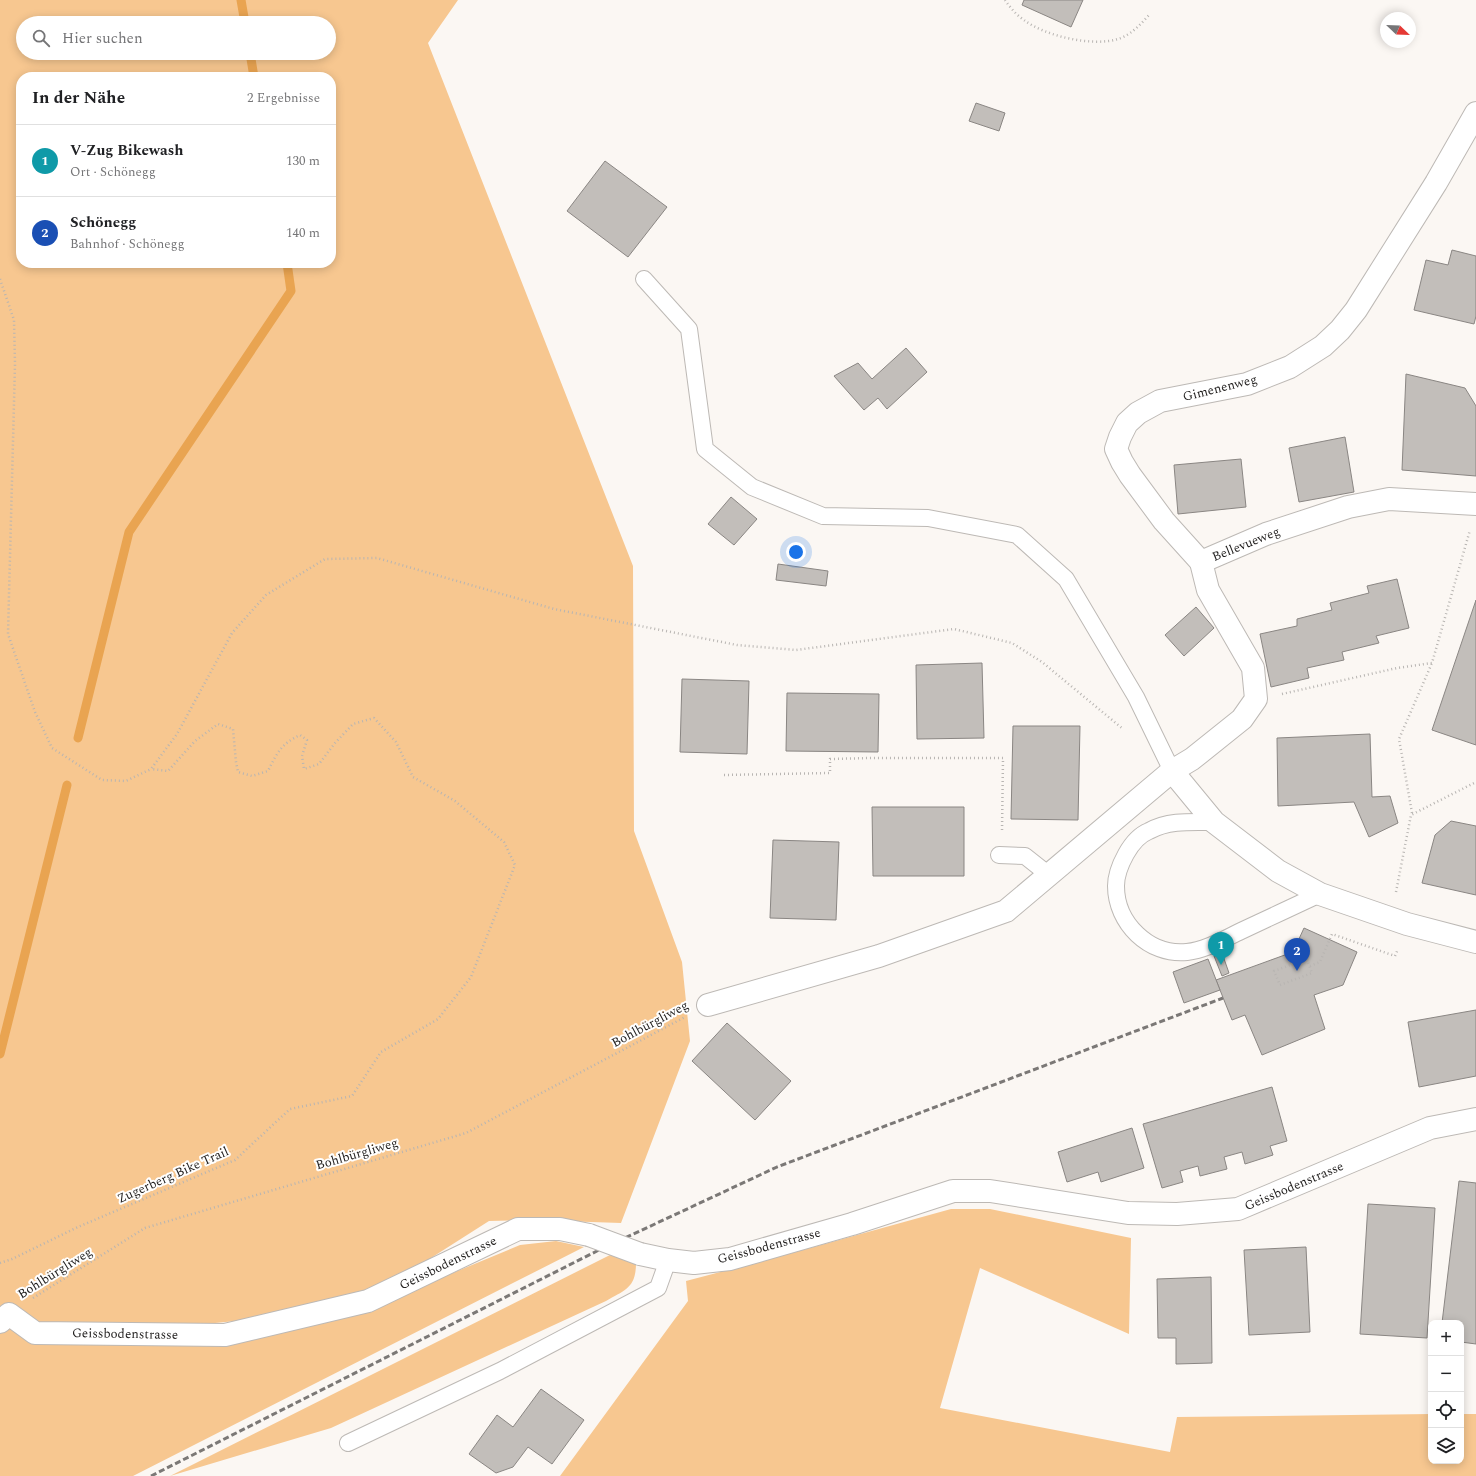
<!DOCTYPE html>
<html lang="de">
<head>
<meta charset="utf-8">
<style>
	:root { --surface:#fff; --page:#f2f2f2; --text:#202124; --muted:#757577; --line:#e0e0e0; --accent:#4f4ac0 }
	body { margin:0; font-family:Spectral,serif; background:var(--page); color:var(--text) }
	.controls { position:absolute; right:12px; bottom:12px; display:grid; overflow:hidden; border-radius:8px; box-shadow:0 2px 10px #0003 }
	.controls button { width:36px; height:36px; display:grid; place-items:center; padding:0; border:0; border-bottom:1px solid var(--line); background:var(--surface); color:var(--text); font:20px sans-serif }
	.compass { position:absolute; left:1380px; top:12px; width:36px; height:36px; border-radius:50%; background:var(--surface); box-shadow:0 2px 10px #0003; rotate:113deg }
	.you { position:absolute; left:796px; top:552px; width:14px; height:14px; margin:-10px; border:3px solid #fff; border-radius:50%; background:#1a73e8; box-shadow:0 0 0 6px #1a73e833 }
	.badge { display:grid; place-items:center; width:26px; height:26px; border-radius:50%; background:var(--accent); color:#fff; font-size:13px; font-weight:700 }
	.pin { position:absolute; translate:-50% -33px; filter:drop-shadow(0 1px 2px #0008) }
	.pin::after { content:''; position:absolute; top:21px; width:14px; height:12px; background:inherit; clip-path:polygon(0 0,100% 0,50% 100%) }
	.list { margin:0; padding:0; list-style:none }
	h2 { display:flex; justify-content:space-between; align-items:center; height:52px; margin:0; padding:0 16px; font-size:17px }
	h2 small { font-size:13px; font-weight:400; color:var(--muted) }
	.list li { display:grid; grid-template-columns:26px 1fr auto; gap:12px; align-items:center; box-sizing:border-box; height:72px; padding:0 16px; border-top:1px solid var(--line) }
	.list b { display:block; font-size:15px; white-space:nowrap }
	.list p { margin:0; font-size:13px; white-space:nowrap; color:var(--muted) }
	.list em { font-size:13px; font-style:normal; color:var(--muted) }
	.icon { flex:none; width:22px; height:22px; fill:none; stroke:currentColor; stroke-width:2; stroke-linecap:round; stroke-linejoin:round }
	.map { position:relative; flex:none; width:1476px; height:1476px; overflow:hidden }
	.search { position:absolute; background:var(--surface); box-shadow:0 2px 10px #0003; left:16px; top:16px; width:320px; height:44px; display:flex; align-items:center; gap:10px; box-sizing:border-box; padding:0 14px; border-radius:22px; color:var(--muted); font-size:15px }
	.panel { position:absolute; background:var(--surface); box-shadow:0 2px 10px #0003; left:16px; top:72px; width:320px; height:196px; border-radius:16px }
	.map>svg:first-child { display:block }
	.green { fill:#f7c790; fill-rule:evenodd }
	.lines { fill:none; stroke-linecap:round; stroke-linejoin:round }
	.stream { stroke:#e9a451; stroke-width:9 }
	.building { fill:#c2beba; stroke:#8a8683 }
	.lane-casing { stroke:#bdb9b5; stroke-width:18 }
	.street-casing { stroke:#bdb9b5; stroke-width:24 }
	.path { stroke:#b8b5b2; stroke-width:2.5; stroke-dasharray:1 3; stroke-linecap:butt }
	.lane { stroke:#fff; stroke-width:16 }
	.street { stroke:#fff; stroke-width:22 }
	.rail { stroke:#7b7876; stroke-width:3; stroke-dasharray:6 3; stroke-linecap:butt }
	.street-bridge-casing { stroke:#bdb9b5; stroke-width:24; stroke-linecap:butt }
	.street-bridge { stroke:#fff; stroke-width:22 }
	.labels { text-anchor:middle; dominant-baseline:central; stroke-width:4; stroke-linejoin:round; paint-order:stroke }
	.street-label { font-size:13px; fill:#232120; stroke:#fff }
</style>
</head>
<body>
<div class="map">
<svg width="1476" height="1476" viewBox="0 0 1476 1476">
	<rect width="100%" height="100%" fill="#fbf7f3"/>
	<g class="green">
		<path d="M 0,0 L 458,0 L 428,43 L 633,566 L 634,831 L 682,962 L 690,1041 L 621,1223 L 531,1220 L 489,1221 L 387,1286 L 246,1320 L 174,1327 L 106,1343 L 395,1297 L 520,1245 L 556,1241 L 584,1247 L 133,1476 L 0,1476 ZM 23,23 L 329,23 L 329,53 L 23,53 ZM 21,77 L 331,77 L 331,263 L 21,263 Z"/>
		<path d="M 951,1209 L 990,1209 L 1131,1238 L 1129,1334 L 980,1268 L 940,1408 L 1170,1452 L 1177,1417 L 1431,1414 L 1431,1461 L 1461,1461 L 1461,1414 L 1476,1414 L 1476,1476 L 560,1476 L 688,1301 L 686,1281 L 781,1256 Z"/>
		<path d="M 610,1255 L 636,1263 C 636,1288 625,1290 606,1301 L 331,1428 L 170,1476 Z"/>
	</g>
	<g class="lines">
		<g class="stream">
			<path d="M 241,0 L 245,23"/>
			<path d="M 250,53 L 254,77"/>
			<path d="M 78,738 L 129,532 L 291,291 L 287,263"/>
			<path d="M 0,1054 L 67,785"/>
		</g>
	</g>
	<g class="building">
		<path d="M 1024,0 L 1083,0 L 1071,27 L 1022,5 Z"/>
		<path d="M 976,103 L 1005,113 L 999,131 L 969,121 Z"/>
		<path d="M 605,161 L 667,207 L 628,257 L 567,211 Z"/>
		<path d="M 1452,250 L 1476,256 L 1476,316 L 1474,324 L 1414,310 L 1426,260 L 1448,265 Z"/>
		<path d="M 906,348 L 927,372 L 887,409 L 878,398 L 864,410 L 834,376 L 858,363 L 872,379 Z"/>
		<path d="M 1406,374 L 1465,388 L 1476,406 L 1476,476 L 1402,470 Z"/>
		<path d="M 1345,437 L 1354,492 L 1299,502 L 1289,448 Z"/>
		<path d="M 1241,459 L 1246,507 L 1178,514 L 1174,465 Z"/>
		<path d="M 731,497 L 757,519 L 734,545 L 708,524 Z"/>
		<path d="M 778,564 L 828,571 L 826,586 L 776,580 Z"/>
		<path d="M 1397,579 L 1409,628 L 1376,636 L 1379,643 L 1342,652 L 1344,660 L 1307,668 L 1309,678 L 1271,687 L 1260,634 L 1297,626 L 1297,619 L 1332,610 L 1330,603 L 1369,593 L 1367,586 Z"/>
		<path d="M 1476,600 L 1476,745 L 1432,730 Z"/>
		<path d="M 1196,607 L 1214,628 L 1184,656 L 1165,635 Z"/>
		<path d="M 982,663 L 984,738 L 917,739 L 916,665 Z"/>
		<path d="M 682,679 L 749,681 L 747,754 L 680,752 Z"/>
		<path d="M 787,693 L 879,694 L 878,752 L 786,751 Z"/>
		<path d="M 1013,726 L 1080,726 L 1078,820 L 1011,819 Z"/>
		<path d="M 1370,734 L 1372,797 L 1390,796 L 1398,823 L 1369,837 L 1354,802 L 1278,806 L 1277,738 Z"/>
		<path d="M 872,807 L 964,807 L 964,876 L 873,876 Z"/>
		<path d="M 1451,821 L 1476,826 L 1476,895 L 1422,883 L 1435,835 Z"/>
		<path d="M 773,840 L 839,842 L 836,920 L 770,918 Z"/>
		<path d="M 1304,928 L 1357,952 L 1343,985 L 1314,995 L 1325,1029 L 1262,1055 L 1245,1015 L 1232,1020 L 1216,980 L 1293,952 Z"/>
		<path d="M 1222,953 L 1229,973 L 1222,976 L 1214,956 Z"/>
		<path d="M 1208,959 L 1220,990 L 1184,1003 L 1173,972 Z"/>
		<path d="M 1476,1010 L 1476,1076 L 1419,1087 L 1408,1022 Z"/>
		<path d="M 727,1023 L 791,1081 L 755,1120 L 692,1061 Z"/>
		<path d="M 1272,1087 L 1287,1141 L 1270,1146 L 1273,1155 L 1245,1164 L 1242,1152 L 1224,1157 L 1227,1169 L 1200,1176 L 1198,1166 L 1180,1171 L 1183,1182 L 1162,1188 L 1143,1124 Z"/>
		<path d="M 1132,1128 L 1144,1168 L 1101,1182 L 1098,1172 L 1067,1182 L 1058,1152 Z"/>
		<path d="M 1459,1181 L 1476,1183 L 1476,1344 L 1461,1342 L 1461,1323 L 1442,1323 Z"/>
		<path d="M 1368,1204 L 1435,1208 L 1427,1338 L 1360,1334 Z"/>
		<path d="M 1306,1247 L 1310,1332 L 1249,1335 L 1244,1250 Z"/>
		<path d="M 1211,1277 L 1212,1363 L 1176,1364 L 1176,1338 L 1158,1338 L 1157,1279 Z"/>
		<path d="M 541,1389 L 584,1420 L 552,1464 L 528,1447 L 513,1467 L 496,1473 L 469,1454 L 497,1415 L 513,1427 Z"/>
	</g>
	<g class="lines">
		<g class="lane-casing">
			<g id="lane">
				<path d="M 644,279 L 689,329 L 705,449 L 752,487 L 823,516 L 928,518 L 1017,535 L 1066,579 L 1136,697 L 1172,771"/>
				<path d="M 1214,822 C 1192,822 1169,820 1149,831 C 1139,835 1131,845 1126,854 C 1121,863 1116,875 1116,886 C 1116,923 1149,956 1187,952 C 1206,950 1224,939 1241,931 C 1267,919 1294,906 1320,894"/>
				<path d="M 999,855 L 1025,856 L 1049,875"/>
				<path d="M 348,1443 L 500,1371 L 658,1288 L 668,1260"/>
			</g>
		</g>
		<g class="street-casing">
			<g id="street">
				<path d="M 1201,562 L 1164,521 L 1130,475 L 1122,462 L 1116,449 L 1120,437 L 1127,423 L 1138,413 L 1160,401 L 1247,384 L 1290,367 L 1323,346 L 1340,330 L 1356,310 L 1436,183 L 1476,113"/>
				<path d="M 1172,771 L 1214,822 L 1278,871 L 1320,894 L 1407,924 L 1476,942"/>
				<path d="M 708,1005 L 879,956 L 1006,911 L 1172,771 L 1192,759 L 1242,719 L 1256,699 L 1253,668 L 1208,590 L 1201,562 L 1266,534 L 1348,507 L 1389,499 L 1476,504"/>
				<path d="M 640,1254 L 668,1260 L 694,1263 L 730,1259 L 852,1224 L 953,1191 L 990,1191 L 1128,1213 L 1177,1214 L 1238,1209 L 1430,1128 L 1476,1119"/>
				<path d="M 0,1322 L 9,1314 L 35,1333 L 225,1335 L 368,1301 L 518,1229 L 560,1229 L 589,1235"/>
			</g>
		</g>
		<g class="path">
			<path d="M 1005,0 C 1010,7 1016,15 1024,20 C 1045,36 1092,47 1118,39 C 1131,35 1140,25 1149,15"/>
			<path d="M 0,279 L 14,320 L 15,364 L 8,634 L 35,712 L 52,748 L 102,780 L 126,781 L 151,769 L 177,734 L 232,633 L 266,595 L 325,559 L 377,558 L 554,609 L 737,645 L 796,650 L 954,629 L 1012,643 L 1042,662 L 1123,729"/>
			<path d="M 1282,694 L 1397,668 L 1432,663 L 1470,530"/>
			<path d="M 724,775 L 830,773 L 830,759 L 870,758 L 1003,758 L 1002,831"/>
			<path d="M 1412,813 L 1399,739 L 1432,663"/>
			<path d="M 1396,892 L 1411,815 L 1476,782"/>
			<path d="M 1307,959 L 1312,973 L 1280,985 L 1274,971 Z"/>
			<path d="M 1310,966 L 1320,962 L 1332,934 L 1395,956 L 1398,949"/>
			<path d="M 0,1263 L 12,1259 L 78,1227 L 235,1160 L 290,1109 L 352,1096 L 381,1052 L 438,1019 L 471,977 L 515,865 L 504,842 L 455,801 L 413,777 L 396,742 L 374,718 L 353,724 L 335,743 L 319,764 L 304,769 L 302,756 L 307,740 L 300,735 C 281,744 277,753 268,771 L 252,776 L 238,772 L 236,762 L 233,729 L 218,724 L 195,741 L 168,771 L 151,769"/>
			<path d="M 33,1298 L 145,1228 L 466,1133 L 685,1017"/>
		</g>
		<use href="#lane" class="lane"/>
		<use href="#street" class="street"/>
		<path class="rail" d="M 151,1476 L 597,1251 L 777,1167 L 1223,998"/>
		<g class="street-bridge-casing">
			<path id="street-bridge" d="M 589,1235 L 640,1254"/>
		</g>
		<use href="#street-bridge" class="street-bridge"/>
	</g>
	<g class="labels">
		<g class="street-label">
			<text transform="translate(1220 388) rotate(-14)">Gimenenweg</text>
			<text transform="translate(1246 544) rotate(-22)">Bellevueweg</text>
			<text transform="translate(650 1024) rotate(-28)">Bohlbürgliweg</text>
			<text transform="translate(357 1154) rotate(-16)">Bohlbürgliweg</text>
			<text transform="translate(173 1175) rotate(-24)">Zugerberg Bike Trail</text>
			<text transform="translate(1294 1186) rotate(-23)">Geissbodenstrasse</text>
			<text transform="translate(769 1246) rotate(-15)">Geissbodenstrasse</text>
			<text transform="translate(448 1263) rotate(-26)">Geissbodenstrasse</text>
			<text transform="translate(55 1273) rotate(-32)">Bohlbürgliweg</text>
			<text transform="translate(125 1334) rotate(1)">Geissbodenstrasse</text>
		</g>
	</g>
</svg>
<div class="controls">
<button>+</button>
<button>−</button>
<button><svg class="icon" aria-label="locate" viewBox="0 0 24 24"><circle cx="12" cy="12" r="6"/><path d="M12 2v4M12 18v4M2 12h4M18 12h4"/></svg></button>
<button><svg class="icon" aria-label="layers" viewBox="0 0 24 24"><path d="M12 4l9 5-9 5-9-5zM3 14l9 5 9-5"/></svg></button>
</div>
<svg class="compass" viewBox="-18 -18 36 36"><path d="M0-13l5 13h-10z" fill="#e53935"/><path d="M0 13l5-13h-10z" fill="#757577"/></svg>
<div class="you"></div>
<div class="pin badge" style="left:1221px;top:965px;background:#0f9aa8">1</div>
<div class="pin badge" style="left:1297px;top:971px;background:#1a4fb4">2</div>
<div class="search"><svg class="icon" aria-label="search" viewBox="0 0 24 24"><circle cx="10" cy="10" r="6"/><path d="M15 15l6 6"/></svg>Hier suchen</div>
<section class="panel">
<h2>In der Nähe<small>2 Ergebnisse</small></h2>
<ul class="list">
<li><span class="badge" style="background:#0f9aa8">1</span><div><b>V-Zug Bikewash</b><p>Ort · Schönegg</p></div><em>130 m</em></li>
<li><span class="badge" style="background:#1a4fb4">2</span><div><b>Schönegg</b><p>Bahnhof · Schönegg</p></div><em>140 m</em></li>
</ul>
</section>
</div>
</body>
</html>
